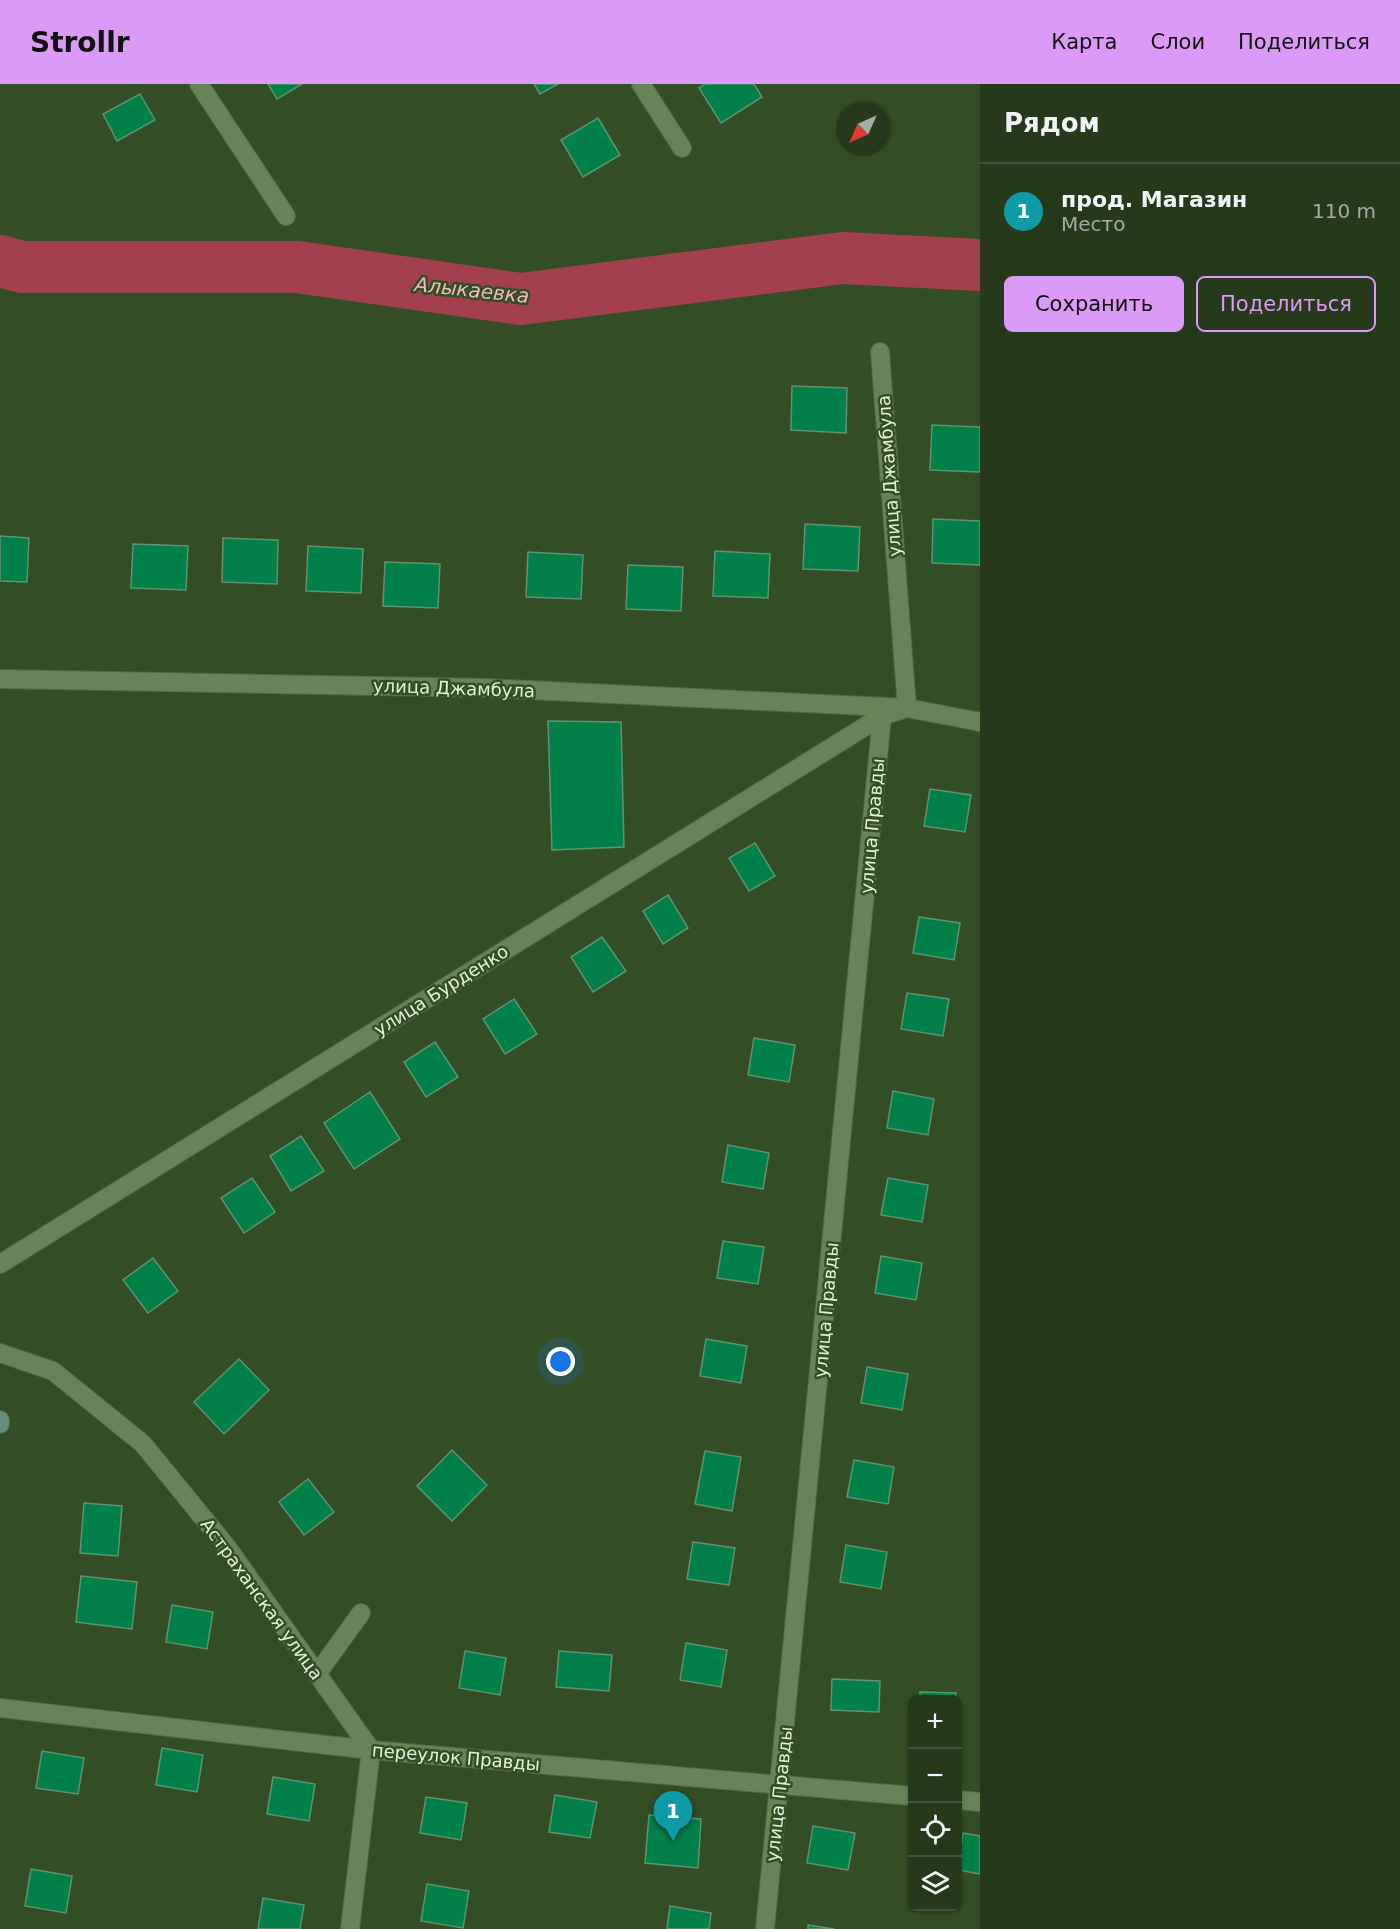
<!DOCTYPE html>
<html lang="ru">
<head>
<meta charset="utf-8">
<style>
	:root { --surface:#263a1b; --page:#324528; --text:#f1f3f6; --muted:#a4ada3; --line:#42543a; --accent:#da9af6 }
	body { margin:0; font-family:"DejaVu Sans",sans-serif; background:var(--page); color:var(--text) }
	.controls { position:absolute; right:18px; bottom:18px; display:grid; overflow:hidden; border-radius:9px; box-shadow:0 2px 4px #0004 }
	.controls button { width:54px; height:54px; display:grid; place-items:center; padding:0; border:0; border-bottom:2px solid var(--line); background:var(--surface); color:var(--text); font:30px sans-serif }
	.compass { position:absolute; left:836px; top:18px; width:54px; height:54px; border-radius:50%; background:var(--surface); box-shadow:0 2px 4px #0004; rotate:225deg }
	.you { position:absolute; left:561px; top:1278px; width:21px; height:21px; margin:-15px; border:4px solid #fff; border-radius:50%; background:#1a73e8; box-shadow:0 0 0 9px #1a73e833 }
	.badge { display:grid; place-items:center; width:39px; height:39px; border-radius:50%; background:var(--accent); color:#fff; font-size:20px; font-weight:700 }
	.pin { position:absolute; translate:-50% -50px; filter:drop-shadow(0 2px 3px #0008) }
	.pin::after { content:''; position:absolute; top:32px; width:21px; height:18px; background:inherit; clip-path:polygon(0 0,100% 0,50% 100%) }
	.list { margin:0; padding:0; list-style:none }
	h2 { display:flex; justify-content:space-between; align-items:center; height:78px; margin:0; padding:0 24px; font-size:26px }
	h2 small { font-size:20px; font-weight:400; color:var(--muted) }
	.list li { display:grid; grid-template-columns:39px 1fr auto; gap:18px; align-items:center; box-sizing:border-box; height:96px; padding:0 24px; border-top:2px solid var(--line) }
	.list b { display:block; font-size:22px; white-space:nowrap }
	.list p { margin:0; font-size:20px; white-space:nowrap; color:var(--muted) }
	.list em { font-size:20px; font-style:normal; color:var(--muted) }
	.actions { display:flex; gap:12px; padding:18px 24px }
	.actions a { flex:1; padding:14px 0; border:2px solid var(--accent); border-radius:9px; text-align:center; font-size:21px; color:var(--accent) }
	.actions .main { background:var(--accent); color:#111 }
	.icon { flex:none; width:33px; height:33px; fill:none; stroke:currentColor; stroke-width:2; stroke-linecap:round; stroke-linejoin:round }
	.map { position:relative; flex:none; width:980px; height:1845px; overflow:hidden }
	header { display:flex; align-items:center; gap:36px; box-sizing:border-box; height:84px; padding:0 30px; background:var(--accent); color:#111 }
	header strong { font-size:28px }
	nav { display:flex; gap:33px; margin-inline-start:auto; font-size:21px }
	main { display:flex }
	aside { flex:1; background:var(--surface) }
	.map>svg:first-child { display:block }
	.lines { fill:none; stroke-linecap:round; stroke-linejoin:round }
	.river { stroke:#a2414d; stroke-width:52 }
	.building { fill:#028049; stroke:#609372; stroke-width:1.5 }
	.service-casing { stroke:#526943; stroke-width:20 }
	.minor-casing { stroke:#526943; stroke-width:20 }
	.secondary-casing { stroke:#526943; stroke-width:20 }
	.service { stroke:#668457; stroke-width:18 }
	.minor { stroke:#668457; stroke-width:18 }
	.secondary { stroke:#678b7e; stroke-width:18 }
	.labels { text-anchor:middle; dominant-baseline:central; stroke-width:5; stroke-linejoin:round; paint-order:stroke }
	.street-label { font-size:18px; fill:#e1f2d9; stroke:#334e24 }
	.water-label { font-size:20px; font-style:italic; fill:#f1babd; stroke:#334e24 }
</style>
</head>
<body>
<header>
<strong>Strollr</strong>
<nav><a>Карта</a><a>Слои</a><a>Поделиться</a></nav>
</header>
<main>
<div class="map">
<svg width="980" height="1845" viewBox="0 0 980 1845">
	<rect width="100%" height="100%" fill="#334e24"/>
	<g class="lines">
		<path class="river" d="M 0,177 L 22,183 L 297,183 L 521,215 L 843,174 L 980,181"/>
	</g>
	<g class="building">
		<path d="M 268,0 L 302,0 L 277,15 Z"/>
		<path d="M 534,0 L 558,0 L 540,10 Z"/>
		<path d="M 705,0 L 754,0 L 762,13 L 721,39 L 699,4 Z"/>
		<path d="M 140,10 L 155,36 L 117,57 L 103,30 Z"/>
		<path d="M 598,34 L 620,71 L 583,93 L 561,56 Z"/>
		<path d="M 792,302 L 847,304 L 846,349 L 791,346 Z"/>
		<path d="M 932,341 L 980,343 L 980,388 L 930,386 Z"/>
		<path d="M 933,435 L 980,437 L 980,481 L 932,479 Z"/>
		<path d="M 805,440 L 860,443 L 858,487 L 803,485 Z"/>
		<path d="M 0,452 L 29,454 L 27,498 L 0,497 Z"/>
		<path d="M 223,454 L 278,456 L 277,500 L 222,498 Z"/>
		<path d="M 133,460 L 188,462 L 186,506 L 131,504 Z"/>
		<path d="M 308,462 L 363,465 L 361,509 L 306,507 Z"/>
		<path d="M 715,467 L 770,470 L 768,514 L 713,512 Z"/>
		<path d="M 528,468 L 583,471 L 581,515 L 526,513 Z"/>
		<path d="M 385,478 L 440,480 L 438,524 L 383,522 Z"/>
		<path d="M 628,481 L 683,483 L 681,527 L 626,525 Z"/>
		<path d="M 548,637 L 621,638 L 624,763 L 552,766 Z"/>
		<path d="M 930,705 L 971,711 L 965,748 L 924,742 Z"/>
		<path d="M 755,759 L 775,792 L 749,807 L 729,774 Z"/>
		<path d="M 668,811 L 688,844 L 663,860 L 643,827 Z"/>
		<path d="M 919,833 L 960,839 L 954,876 L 913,869 Z"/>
		<path d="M 602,853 L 626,887 L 593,908 L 571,873 Z"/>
		<path d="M 907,909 L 949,915 L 943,952 L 901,945 Z"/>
		<path d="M 514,915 L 537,950 L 505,970 L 483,935 Z"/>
		<path d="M 754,954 L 795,961 L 789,998 L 748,991 Z"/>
		<path d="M 435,958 L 458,993 L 426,1013 L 404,978 Z"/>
		<path d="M 893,1007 L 934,1015 L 928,1051 L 887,1044 Z"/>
		<path d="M 370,1008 L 400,1055 L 354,1085 L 324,1039 Z"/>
		<path d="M 301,1052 L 324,1087 L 291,1107 L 270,1072 Z"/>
		<path d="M 728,1061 L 769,1069 L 763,1105 L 722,1098 Z"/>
		<path d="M 252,1094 L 275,1128 L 244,1149 L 221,1114 Z"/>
		<path d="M 888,1094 L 928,1101 L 922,1138 L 881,1131 Z"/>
		<path d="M 723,1157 L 764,1163 L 758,1200 L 717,1194 Z"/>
		<path d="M 881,1172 L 922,1179 L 916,1216 L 875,1209 Z"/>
		<path d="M 153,1174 L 178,1207 L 148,1229 L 123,1196 Z"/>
		<path d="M 706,1255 L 747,1262 L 741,1299 L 700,1292 Z"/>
		<path d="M 239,1275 L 269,1306 L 224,1350 L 194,1318 Z"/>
		<path d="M 867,1283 L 908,1290 L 902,1326 L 861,1319 Z"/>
		<path d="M 452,1366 L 487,1401 L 452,1437 L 417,1402 Z"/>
		<path d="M 705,1367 L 741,1373 L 732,1427 L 695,1420 Z"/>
		<path d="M 854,1376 L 894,1383 L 888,1420 L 847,1413 Z"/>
		<path d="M 308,1395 L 334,1428 L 304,1451 L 279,1418 Z"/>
		<path d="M 84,1419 L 122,1422 L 118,1472 L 80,1469 Z"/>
		<path d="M 693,1458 L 735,1464 L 729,1501 L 687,1495 Z"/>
		<path d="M 846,1461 L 887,1468 L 881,1505 L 840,1498 Z"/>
		<path d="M 81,1492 L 137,1498 L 132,1545 L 76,1538 Z"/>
		<path d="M 172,1521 L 213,1528 L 207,1565 L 166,1558 Z"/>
		<path d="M 686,1559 L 727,1566 L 721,1603 L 680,1596 Z"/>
		<path d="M 465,1567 L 506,1574 L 500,1611 L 459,1604 Z"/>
		<path d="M 559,1567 L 612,1571 L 609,1607 L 556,1603 Z"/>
		<path d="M 832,1595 L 880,1597 L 879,1628 L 831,1626 Z"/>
		<path d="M 920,1608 L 956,1609 L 955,1616 L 920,1616 Z"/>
		<path d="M 162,1664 L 203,1671 L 197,1708 L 156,1701 Z"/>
		<path d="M 42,1667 L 84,1674 L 78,1710 L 36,1704 Z"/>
		<path d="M 273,1693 L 315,1700 L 309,1737 L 267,1730 Z"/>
		<path d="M 555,1711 L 597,1718 L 590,1754 L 549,1748 Z"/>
		<path d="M 426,1713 L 467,1719 L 461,1756 L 420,1749 Z"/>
		<path d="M 649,1731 L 701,1735 L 698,1784 L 645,1779 Z"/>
		<path d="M 813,1742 L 855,1749 L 848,1786 L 807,1779 Z"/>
		<path d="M 963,1749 L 980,1752 L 980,1790 L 958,1786 Z"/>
		<path d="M 31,1785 L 72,1792 L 66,1829 L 25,1822 Z"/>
		<path d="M 427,1800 L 469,1807 L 463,1844 L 421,1837 Z"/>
		<path d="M 263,1814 L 304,1821 L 300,1845 L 258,1845 Z"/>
		<path d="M 670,1822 L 711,1829 L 709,1845 L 667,1845 Z"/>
		<path d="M 808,1841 L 834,1845 L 808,1845 Z"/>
	</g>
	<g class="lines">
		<g class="service-casing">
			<path id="service" d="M 317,1590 L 361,1529"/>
		</g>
		<g class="minor-casing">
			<g id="minor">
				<path d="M 199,0 L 286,132"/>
				<path d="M 641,0 L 682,64"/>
				<path d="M 0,595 L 486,604 L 907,624 L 980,638"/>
				<path d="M 0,1180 L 882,632"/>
				<path d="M 0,1269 L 53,1287 L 143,1360 L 227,1463 L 371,1666 L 350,1845"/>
				<path d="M 0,1624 L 371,1666 L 912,1712"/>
				<path d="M 958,1716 L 980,1718"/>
				<path d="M 765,1845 L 882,632 L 907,624 L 880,268"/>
			</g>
		</g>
		<g class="secondary-casing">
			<path id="secondary" d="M 0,1336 L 0,1340"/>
		</g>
		<use href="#service" class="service"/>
		<use href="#minor" class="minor"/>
		<use href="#secondary" class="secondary"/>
	</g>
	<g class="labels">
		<g class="street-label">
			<text transform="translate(889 392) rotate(-94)">улица Джамбула</text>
			<text transform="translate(454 604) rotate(2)">улица Джамбула</text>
			<text transform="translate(872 742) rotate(-85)">улица Правды</text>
			<text transform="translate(441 906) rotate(-32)">улица Бурденко</text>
			<text transform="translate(826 1226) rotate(-85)">улица Правды</text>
			<text transform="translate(262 1515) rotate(54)">Астраханская улица</text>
			<text transform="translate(456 1673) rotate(5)">переулок Правды</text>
			<text transform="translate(779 1710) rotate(-84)">улица Правды</text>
		</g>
		<g class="water-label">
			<text transform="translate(472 206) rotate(6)">Алыкаевка</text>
		</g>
	</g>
</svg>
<div class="controls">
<button>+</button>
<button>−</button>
<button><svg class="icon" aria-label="locate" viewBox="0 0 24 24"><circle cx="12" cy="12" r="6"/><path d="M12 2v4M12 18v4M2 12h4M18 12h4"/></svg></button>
<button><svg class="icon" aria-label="layers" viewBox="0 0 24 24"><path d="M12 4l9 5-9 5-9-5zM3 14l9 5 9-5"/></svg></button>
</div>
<svg class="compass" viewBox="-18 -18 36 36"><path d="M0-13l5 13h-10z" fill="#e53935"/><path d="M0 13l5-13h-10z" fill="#a4ada3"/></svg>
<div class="you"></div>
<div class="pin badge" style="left:673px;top:1757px;background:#0f9aa8">1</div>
</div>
<aside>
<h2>Рядом<small></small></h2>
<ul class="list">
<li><span class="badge" style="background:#0f9aa8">1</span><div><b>прод. Магазин</b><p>Место</p></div><em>110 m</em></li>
</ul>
<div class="actions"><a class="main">Сохранить</a><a>Поделиться</a></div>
</aside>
</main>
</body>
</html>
